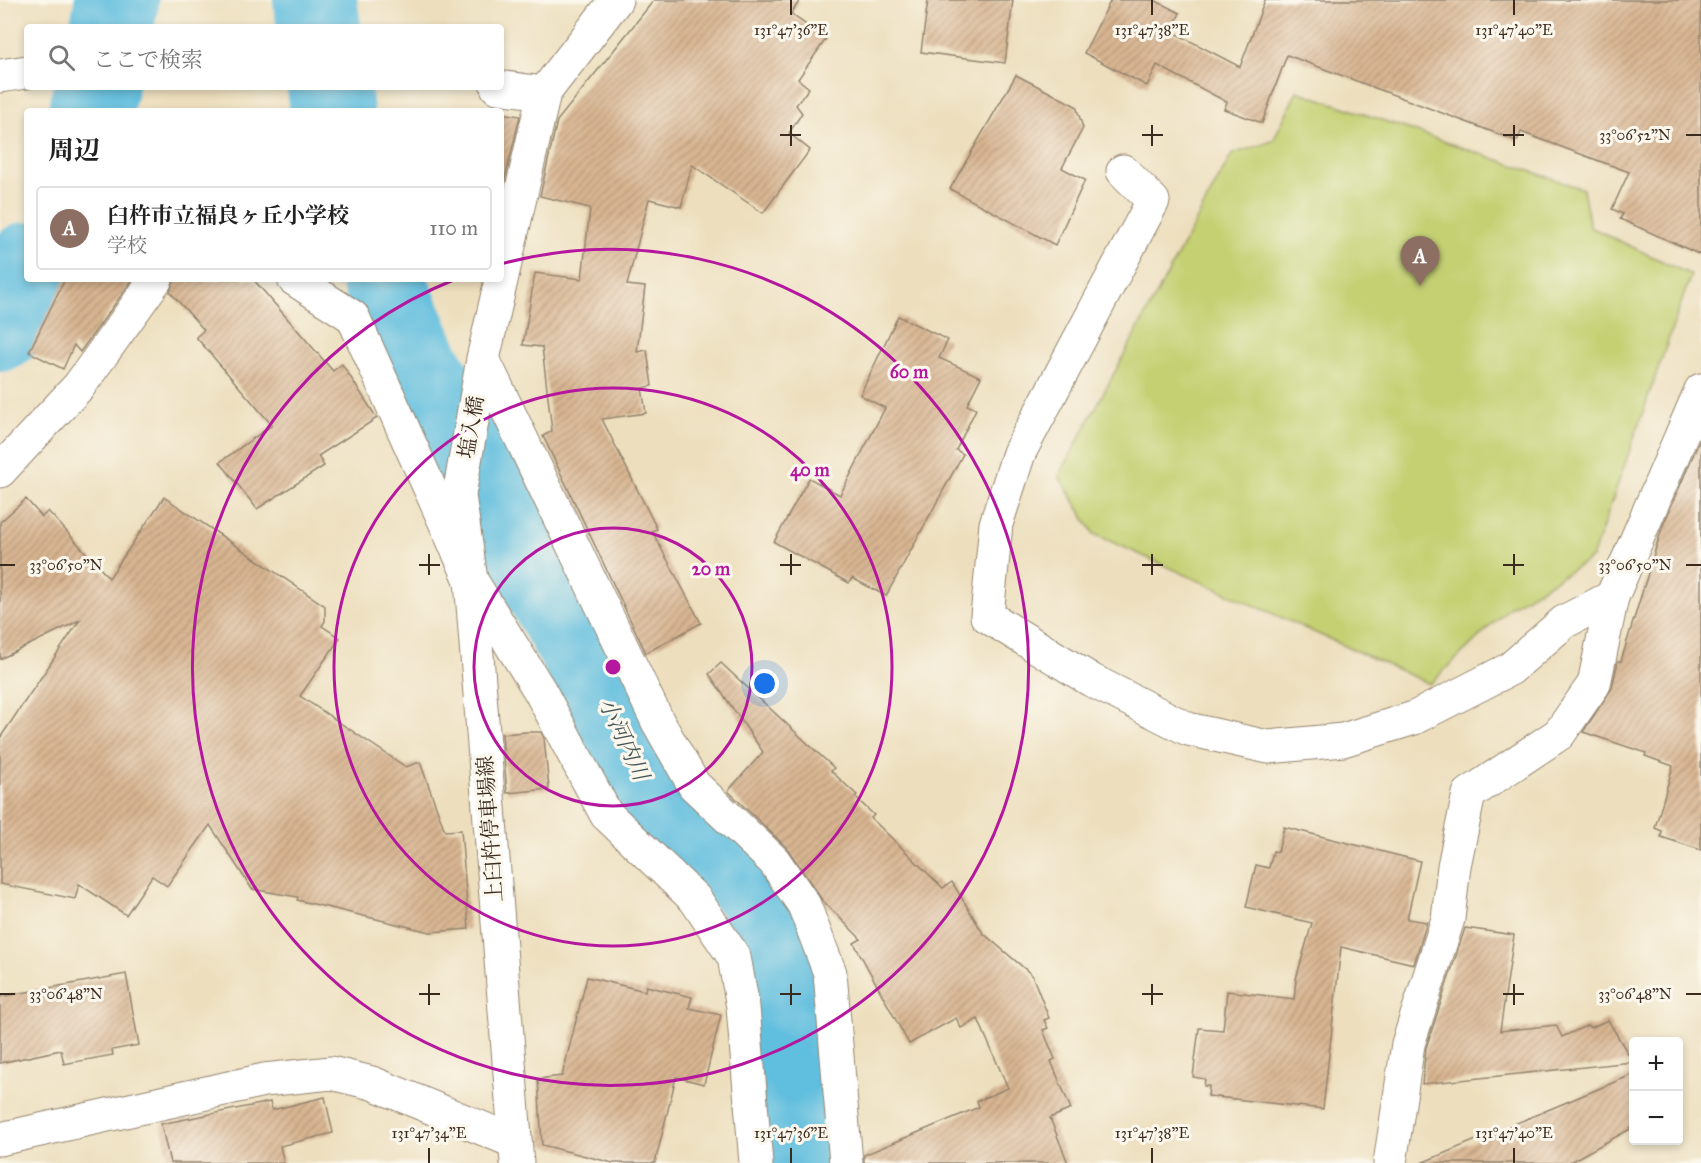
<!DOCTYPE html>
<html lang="ja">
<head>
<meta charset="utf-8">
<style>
	:root { --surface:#fff; --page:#f6f6f6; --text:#222; --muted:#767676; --line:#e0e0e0; --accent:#b5179e }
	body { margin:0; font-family:"IM FELL Great Primer","Noto Serif JP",serif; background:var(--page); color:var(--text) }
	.controls { position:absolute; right:18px; bottom:18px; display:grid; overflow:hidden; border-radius:6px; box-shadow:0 3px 9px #0003 }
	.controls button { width:54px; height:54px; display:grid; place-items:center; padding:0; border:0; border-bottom:2px solid var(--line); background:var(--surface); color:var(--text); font:30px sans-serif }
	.you { position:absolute; left:765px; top:684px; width:21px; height:21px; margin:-15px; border:4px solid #fff; border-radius:50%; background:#1a73e8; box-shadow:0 0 0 9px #1a73e833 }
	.badge { display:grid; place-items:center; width:39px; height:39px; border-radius:50%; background:var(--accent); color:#fff; font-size:20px; font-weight:700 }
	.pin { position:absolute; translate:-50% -50px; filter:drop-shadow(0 2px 3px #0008) }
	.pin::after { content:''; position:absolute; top:32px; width:21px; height:18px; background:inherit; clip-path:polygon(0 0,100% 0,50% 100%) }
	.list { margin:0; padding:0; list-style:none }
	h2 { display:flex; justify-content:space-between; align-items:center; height:78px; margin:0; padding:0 24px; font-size:26px }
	h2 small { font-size:20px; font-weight:400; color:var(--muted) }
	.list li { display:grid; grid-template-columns:39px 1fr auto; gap:18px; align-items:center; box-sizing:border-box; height:84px; margin:0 12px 12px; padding:0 12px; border:2px solid var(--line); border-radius:6px }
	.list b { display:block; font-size:22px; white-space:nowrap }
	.list p { margin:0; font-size:20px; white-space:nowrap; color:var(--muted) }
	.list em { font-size:20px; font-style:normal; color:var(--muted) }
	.icon { flex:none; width:33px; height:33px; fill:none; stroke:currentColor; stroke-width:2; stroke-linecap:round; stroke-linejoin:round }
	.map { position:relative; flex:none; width:1701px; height:1163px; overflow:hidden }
	.search { position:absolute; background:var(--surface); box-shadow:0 3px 9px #0003; left:24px; top:24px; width:480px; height:66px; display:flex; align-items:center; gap:15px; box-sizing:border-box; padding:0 21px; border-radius:6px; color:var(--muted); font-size:22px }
	.panel { position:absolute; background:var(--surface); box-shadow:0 3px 9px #0003; left:24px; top:108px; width:480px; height:174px; border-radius:6px }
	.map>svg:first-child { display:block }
	.green { fill:#c4d072; stroke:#807d48; stroke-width:1.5 }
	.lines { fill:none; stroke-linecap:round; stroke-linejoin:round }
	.river { stroke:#60bede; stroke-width:84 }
	.building { fill:url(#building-hatch) }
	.minor-casing { stroke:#94846e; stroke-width:35 }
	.major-casing { stroke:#94846e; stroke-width:35 }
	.minor { stroke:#fff; stroke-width:33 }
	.major { stroke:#fff; stroke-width:33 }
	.ticks { fill:none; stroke:#3b2a1e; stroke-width:2 }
	.ring { fill:none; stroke:#b5179e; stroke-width:3 }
	.labels { text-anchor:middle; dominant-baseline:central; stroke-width:6; stroke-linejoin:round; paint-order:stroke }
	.street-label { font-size:21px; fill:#3b2a1e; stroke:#fbf7ec }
	.water-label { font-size:22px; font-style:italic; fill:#465658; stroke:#fbf7ec }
	.ticks-label { font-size:15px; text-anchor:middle; fill:#3b2a1e; stroke:#fbf7ec; stroke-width:6; stroke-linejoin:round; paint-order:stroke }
	.centre { fill:#b5179e; stroke:#fbf7ec; stroke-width:3 }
	.ring-label { font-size:18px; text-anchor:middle; font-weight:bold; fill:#b5179e; stroke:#fbf7ec; stroke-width:6; stroke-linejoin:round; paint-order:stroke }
</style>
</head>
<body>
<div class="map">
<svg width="1701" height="1163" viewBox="0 0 1701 1163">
	<defs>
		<pattern id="building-hatch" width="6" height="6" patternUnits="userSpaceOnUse" patternTransform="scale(1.5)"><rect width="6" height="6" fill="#d9b692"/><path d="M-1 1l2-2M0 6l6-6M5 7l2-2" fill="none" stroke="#b19477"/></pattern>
	</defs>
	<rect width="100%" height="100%" fill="#fbf7ec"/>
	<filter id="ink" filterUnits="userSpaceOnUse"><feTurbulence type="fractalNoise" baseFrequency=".0167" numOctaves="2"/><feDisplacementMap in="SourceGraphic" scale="12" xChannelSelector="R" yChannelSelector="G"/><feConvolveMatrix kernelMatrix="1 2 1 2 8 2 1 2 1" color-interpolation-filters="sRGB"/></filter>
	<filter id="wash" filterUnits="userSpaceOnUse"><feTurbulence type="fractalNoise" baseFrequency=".008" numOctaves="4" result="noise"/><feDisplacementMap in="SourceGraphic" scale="24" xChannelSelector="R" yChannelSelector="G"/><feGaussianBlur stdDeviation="1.35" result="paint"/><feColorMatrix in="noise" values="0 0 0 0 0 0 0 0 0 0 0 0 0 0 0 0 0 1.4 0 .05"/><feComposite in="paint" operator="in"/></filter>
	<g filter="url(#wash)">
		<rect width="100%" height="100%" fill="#eddfbe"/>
		<path class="green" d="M 1297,91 L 1583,189 L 1590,227 L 1691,275 L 1592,558 L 1510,607 L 1430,684 L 1094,534 L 1059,476 L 1232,154 L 1273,141 Z"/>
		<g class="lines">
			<g class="river">
				<path d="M 315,0 L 319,27"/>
				<path d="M 112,27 L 117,0"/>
				<path d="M 329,87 L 332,111"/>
				<path d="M 90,111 L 96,87"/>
				<path d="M 383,279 L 418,361 L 593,672 L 643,785 L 757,890 L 787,973 L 800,1079 L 805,1148 L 809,1163"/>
				<path d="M 0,330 L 27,264"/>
			</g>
		</g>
		<g id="blocks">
			<g class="building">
				<path d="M 654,0 L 800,0 L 791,14 L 826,39 L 798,79 L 809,88 L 796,105 L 802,113 L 789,133 L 810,150 L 763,213 L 692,165 L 681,207 L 649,199 L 627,285 L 645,287 L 637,352 L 647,350 L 652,386 L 642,388 L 646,413 L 602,419 L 657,529 L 652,531 L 701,623 L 646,653 L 543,436 L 552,431 L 542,347 L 523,345 L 535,273 L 582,279 L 590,208 L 540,196 L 557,121 Z"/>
				<path d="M 928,0 L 1013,0 L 1005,63 L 921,52 Z"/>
				<path d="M 1111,0 L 1154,0 L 1180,13 L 1171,31 L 1240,67 L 1265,0 L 1701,0 L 1701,255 L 1620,219 L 1623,214 L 1612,209 L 1629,172 L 1521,132 L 1517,141 L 1287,55 L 1262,123 L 1224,109 L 1227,102 L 1157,65 L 1147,86 L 1084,53 Z"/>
				<path d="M 1016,75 L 1076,106 L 1083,128 L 1062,168 L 1085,180 L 1055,245 L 950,189 Z"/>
				<path d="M 501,113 L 520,116 L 503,187 L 501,187 Z"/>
				<path d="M 65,279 L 133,279 L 80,352 L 74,345 L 63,369 L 29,352 Z"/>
				<path d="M 174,279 L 253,279 L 333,371 L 342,364 L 377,418 L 318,456 L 324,466 L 257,509 L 220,462 L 272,425 L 196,337 L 204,330 L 170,292 Z"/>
				<path d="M 898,316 L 948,340 L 939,358 L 981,377 L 967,405 L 976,409 L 956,450 L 963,454 L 886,596 L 852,578 L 849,583 L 774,542 L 809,478 L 840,495 L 885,408 L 860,395 Z"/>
				<path d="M 1701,437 L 1701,850 L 1661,837 L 1662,831 L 1655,828 L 1673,766 L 1645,756 L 1646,753 L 1583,732 L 1612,688 L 1618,661 L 1621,661 L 1662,528 Z"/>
				<path d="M 164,497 L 325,606 L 325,621 L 322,626 L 340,638 L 300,696 L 406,767 L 420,762 L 445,831 L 461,830 L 469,929 L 430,932 L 297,900 L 298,897 L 252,889 L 210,825 L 167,886 L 152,876 L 126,915 L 79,884 L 75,899 L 0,884 L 0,738 L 80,620 L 0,659 L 0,522 L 26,499 L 42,517 L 48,511 L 109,578 Z"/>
				<path d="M 721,663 L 834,768 L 831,771 L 857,795 L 855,797 L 874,815 L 871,818 L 943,888 L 952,882 L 983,933 L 1032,975 L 1049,1018 L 1044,1020 L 1048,1028 L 1043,1030 L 1055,1059 L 1051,1061 L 1071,1109 L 1050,1118 L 1068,1163 L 864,1163 L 864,1155 L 979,1107 L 977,1101 L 1008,1088 L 978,1019 L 961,1028 L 956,1018 L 909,1044 L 854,943 L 861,939 L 822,900 L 787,848 L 728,791 L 763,752 L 709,674 Z"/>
				<path d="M 526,732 L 541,732 L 544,738 L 549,789 L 507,793 L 502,734 Z"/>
				<path d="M 1284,827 L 1420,861 L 1407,919 L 1427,922 L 1414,964 L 1341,947 L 1323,1109 L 1208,1096 L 1209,1086 L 1204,1086 L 1205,1079 L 1193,1077 L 1199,1028 L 1223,1030 L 1227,991 L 1294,999 L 1296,979 L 1312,923 L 1246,907 L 1256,865 L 1269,868 L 1273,851 L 1278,852 Z"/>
				<path d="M 1465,928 L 1514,935 L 1500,1031 L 1556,1025 L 1562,1037 L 1588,1025 L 1590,1028 L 1608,1020 L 1633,1062 L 1422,1084 L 1426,1048 Z"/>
				<path d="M 126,974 L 139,1045 L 112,1050 L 113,1055 L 64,1064 L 61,1050 L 0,1063 L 0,997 Z"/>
				<path d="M 587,977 L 645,991 L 646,986 L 692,997 L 689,1008 L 721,1015 L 704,1084 L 676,1077 L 655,1163 L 613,1163 L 542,1145 L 538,1079 L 562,1076 Z"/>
				<path d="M 1634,1074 L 1634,1127 L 1568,1163 L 1421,1163 Z"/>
				<path d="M 325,1097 L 333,1133 L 280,1146 L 284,1163 L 170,1163 L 161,1124 L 270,1102 L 272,1110 Z"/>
			</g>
		</g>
	</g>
	<g filter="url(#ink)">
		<use href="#blocks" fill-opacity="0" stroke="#94846e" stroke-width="1.5"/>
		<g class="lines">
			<g class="minor-casing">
				<g id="minor">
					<path d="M 0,76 L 27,72"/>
					<path d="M 497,87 L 544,93"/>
					<path d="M 1123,171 L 1153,201 L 1019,453 L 996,524 L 987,616 L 1091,680 L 1188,729 L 1268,747 L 1343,740 L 1414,718 L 1510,669 L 1564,622 L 1612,597"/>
					<path d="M 294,279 L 353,317 L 471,580 L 540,691 L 606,814 L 695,899 L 734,957 L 743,1007 L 756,1163"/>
					<path d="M 483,359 L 658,722 L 694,785 L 774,861 L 804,905 L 830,973 L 846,1163"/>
					<path d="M 0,471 L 79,386 L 156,279"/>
					<path d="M 0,1139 L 264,1080 L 331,1073 L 372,1083 L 513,1141"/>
					<path d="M 1390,1163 L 1408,1044 L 1448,919 L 1454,866 L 1469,794 L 1559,734 L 1594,684 L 1612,597 L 1701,390"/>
				</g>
			</g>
			<g class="major-casing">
				<path id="major" d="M 517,1163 L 471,580 L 459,495 L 483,359 L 544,93 L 616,0"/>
			</g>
			<use href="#minor" class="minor"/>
			<use href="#major" class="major"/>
		</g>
	</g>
	<path class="ticks" d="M 791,0 L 791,15M 1152,0 L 1152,15M 1514,0 L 1514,15M 791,125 L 791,146M 1152,125 L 1152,146M 1514,125 L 1514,146M 780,135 L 801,135M 1142,135 L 1163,135M 1503,135 L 1524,135M 1686,135 L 1701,135M 429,554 L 429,575M 791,554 L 791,575M 1152,554 L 1152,575M 1514,554 L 1514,575M 0,565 L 15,565M 419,565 L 440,565M 780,565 L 801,565M 1142,565 L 1163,565M 1503,565 L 1524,565M 1686,565 L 1701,565M 429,984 L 429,1005M 791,984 L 791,1005M 1152,984 L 1152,1005M 1514,984 L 1514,1005M 0,994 L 15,994M 419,994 L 440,994M 780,994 L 801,994M 1142,994 L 1163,994M 1503,994 L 1524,994M 1686,994 L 1701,994M 429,1148 L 429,1163M 791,1148 L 791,1163M 1152,1148 L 1152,1163M 1514,1148 L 1514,1163"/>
	<g class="ring">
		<circle cx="613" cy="667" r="139"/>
		<circle cx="613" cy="667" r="279"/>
		<path d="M501 264A418 418 0 1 1 456 279"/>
	</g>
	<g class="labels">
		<g class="street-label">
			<text transform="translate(471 427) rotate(-80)">塩入橋</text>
			<text transform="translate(490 829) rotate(-94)">上臼杵停車場線</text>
		</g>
		<g class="water-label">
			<text transform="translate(624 739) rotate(65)">小河内川</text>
		</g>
	</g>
	<g class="ticks-label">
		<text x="791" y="35">131°47'36"E</text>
		<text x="1152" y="35">131°47'38"E</text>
		<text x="1514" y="35">131°47'40"E</text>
		<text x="1635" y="140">33°06'52"N</text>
		<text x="66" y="570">33°06'50"N</text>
		<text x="1635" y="570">33°06'50"N</text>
		<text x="66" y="999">33°06'48"N</text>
		<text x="1635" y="999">33°06'48"N</text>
		<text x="429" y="1138">131°47'34"E</text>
		<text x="791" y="1138">131°47'36"E</text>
		<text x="1152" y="1138">131°47'38"E</text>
		<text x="1514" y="1138">131°47'40"E</text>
	</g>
	<circle cx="613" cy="667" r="9" class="centre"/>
	<g class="ring-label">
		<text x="909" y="378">60 m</text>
		<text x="810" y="476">40 m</text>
		<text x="711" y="575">20 m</text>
	</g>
</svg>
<div class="controls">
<button>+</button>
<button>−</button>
</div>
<div class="you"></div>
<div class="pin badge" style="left:1420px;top:286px;background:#8d6e63">A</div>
<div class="search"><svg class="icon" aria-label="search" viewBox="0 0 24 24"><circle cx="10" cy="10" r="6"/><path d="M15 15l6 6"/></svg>ここで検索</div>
<section class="panel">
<h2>周辺<small></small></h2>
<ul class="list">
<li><span class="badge" style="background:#8d6e63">A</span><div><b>臼杵市立福良ヶ丘小学校</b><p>学校</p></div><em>110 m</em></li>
</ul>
</section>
</div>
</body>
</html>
